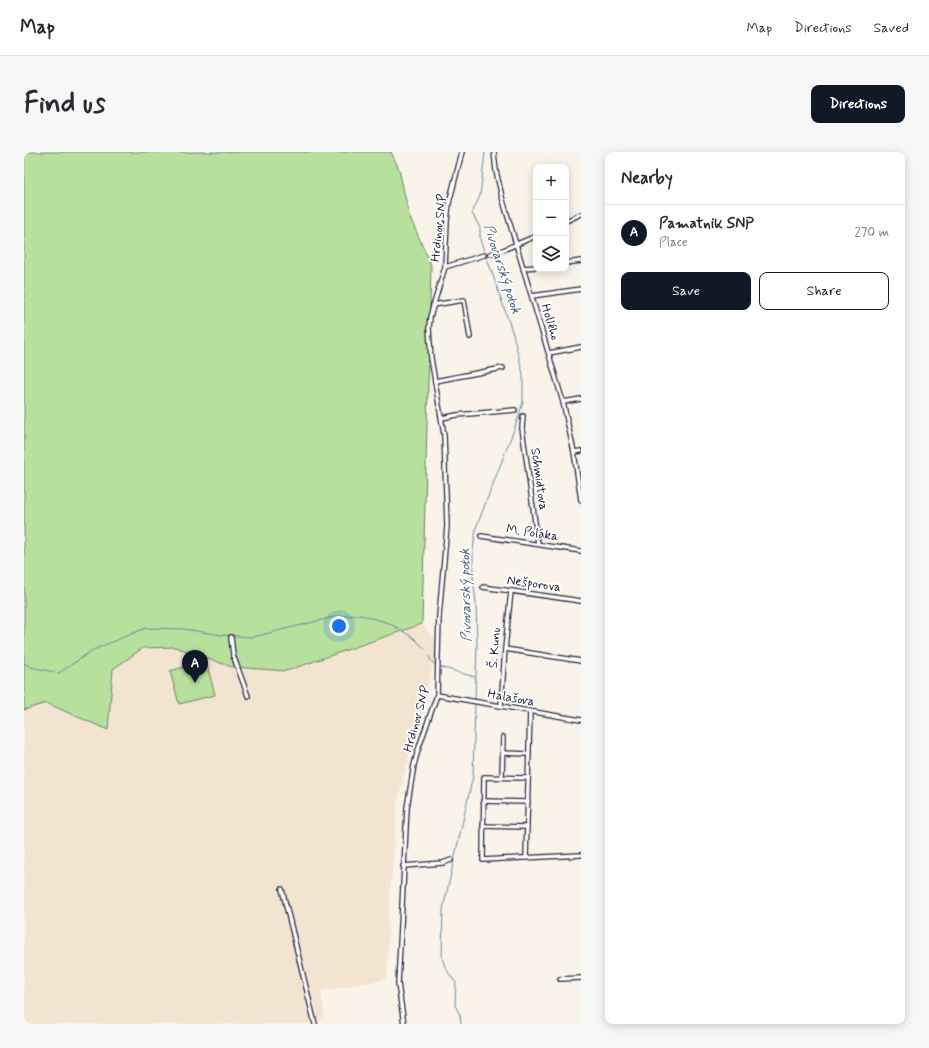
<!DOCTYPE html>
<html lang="en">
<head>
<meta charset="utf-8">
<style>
	:root { --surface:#fff; --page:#f7f7f7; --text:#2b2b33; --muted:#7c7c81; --line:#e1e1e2; --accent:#111827 }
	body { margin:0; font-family:Mynerve,sans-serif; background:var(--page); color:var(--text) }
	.controls { position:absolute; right:12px; top:12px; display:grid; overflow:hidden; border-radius:8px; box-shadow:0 2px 10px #0003 }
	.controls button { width:36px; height:36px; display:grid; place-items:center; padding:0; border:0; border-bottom:1px solid var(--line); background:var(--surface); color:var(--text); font:20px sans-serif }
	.you { position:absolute; left:315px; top:474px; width:14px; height:14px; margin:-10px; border:3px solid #fff; border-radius:50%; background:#1a73e8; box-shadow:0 0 0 6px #1a73e833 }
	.badge { display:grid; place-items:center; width:26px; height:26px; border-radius:50%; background:var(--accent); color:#fff; font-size:13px; font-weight:700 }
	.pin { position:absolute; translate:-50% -33px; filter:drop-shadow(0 1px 2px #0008) }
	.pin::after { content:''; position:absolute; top:21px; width:14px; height:12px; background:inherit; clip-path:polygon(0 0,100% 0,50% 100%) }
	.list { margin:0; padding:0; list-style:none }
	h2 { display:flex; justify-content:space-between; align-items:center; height:52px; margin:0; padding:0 16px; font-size:17px }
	h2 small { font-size:13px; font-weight:400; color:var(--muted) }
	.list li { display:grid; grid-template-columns:26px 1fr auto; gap:12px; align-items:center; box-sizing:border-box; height:56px; padding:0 16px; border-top:1px solid var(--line) }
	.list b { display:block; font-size:15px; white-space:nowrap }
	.list p { margin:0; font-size:13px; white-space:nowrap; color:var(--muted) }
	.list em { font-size:13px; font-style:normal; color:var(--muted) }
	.actions { display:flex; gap:8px; padding:12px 16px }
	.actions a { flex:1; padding:9px 0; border:1px solid var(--accent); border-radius:8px; text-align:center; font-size:14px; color:var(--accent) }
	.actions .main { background:var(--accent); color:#fff }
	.icon { flex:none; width:22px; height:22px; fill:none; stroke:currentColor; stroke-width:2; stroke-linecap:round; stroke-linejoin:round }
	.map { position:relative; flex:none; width:557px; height:872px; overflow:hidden; border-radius:8px }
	header { display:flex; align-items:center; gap:24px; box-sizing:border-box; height:56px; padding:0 20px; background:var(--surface); border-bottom:1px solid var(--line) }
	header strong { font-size:19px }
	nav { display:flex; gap:22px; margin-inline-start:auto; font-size:14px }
	.intro { display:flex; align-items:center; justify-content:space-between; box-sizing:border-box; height:96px; padding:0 24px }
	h1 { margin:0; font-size:28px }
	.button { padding:10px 18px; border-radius:8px; background:var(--accent); color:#fff; font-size:14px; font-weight:700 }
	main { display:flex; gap:24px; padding:0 24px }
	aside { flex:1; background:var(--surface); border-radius:8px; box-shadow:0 2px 10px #0003 }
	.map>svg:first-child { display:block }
	.built { fill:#f3e4d1 }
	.green { fill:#b6e09c; stroke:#6c816c }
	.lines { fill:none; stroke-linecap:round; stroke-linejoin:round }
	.stream { stroke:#618da5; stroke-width:1 }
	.minor-casing { stroke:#22223b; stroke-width:6 }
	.minor { stroke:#fff; stroke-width:3.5 }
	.labels { text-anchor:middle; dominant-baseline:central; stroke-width:3.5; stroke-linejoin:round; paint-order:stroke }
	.street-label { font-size:13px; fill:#22223b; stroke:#fff }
	.water-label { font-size:14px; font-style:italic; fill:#476079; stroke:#fff }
</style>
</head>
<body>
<header>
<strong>Map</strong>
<nav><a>Map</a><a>Directions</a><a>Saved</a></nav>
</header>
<div class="intro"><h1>Find us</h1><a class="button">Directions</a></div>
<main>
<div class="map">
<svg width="557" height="872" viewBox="0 0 557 872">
	<rect width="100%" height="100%" fill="#faf3ea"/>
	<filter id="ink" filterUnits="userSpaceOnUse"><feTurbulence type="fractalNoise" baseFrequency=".025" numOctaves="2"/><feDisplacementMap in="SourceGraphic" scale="8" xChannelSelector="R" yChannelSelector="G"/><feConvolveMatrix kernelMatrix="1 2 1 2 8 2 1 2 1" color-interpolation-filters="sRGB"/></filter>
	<g filter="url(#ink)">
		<path class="built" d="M 398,472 L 417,493 L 407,520 L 374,647 L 365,754 L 363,827 L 297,839 L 301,865 L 293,872 L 0,872 L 0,558 L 22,551 L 84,577 L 89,517 L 119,496 L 151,495 L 208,515 L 262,519 Z"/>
		<g class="green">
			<path d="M 0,0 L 367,0 L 375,17 L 385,63 L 407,113 L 398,472 L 262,519 L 208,515 L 151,495 L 119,496 L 89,517 L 84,578 L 22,551 L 0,558 Z"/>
			<path d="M 182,509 L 191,543 L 155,552 L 146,519 Z"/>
		</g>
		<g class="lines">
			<g class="stream">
				<path d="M 405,504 L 407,509 L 413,514"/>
				<path d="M 0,511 L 7,515 L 35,521 L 69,498 L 122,476 L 159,477 L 198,483 L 229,485 L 314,464 L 337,463 L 365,471 L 390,486 L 401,497"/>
				<path d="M 416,515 L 451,525"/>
				<path d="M 451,548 L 453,493 L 452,451 L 449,425 L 449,398 L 452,376 L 491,275 L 499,250 L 499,222 L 489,182 L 463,106 L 456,88 L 456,76 L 448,61 L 456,44 L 461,0"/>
				<path d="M 437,872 L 436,863 L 431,853 L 432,831 L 422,817 L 418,806 L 419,757 L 449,624 L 451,551"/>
			</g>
			<g class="minor-casing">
				<g id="minor">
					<path d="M 470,0 L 472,19 L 478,45 L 539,250 L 550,300 L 557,348"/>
					<path d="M 542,69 L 557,62"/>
					<path d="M 466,102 L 479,98 L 512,84"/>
					<path d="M 542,111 L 557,109"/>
					<path d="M 421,115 L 460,103"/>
					<path d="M 499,116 L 512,115"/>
					<path d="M 508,144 L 557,137"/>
					<path d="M 409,153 L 440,148 L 446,185"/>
					<path d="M 525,201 L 557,195"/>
					<path d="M 411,229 L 479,216"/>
					<path d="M 539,250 L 557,247"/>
					<path d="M 499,264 L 498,276 L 514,392"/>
					<path d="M 418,266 L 433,263 L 491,258"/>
					<path d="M 550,300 L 557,299"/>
					<path d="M 457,384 L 557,399"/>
					<path d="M 459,435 L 557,449"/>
					<path d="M 207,485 L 209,503 L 224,544"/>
					<path d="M 481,497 L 557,509"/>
					<path d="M 413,543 L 557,568"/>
					<path d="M 477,554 L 481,497 L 487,439"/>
					<path d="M 479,601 L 505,602"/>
					<path d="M 478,625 L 479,585"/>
					<path d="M 504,626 L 460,625 L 459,708 L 557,703"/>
					<path d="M 459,649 L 504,650"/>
					<path d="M 459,674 L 503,675"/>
					<path d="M 502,706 L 506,559"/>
					<path d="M 379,714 L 419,711 L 427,708"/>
					<path d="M 258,737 L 291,872"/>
					<path d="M 536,827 L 557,826"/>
					<path d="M 380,872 L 374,832 L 383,656 L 390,613 L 394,598 L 413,543 L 415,464 L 423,374 L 420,283 L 407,206 L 405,176 L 406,165 L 421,115 L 423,69 L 425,51 L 438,0"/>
				</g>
			</g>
			<use href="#minor" class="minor"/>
		</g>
	</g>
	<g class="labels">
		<g class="street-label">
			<text transform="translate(415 76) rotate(-84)">Hrdinov SNP</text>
			<text transform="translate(526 170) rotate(73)">Hollého</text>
			<text transform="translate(515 327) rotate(82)">Schmidtova</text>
			<text transform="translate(508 381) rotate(8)">M. Poláka</text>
			<text transform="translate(510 432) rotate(8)">Nešporova</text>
			<text transform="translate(471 496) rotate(-85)">Š. Kunu</text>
			<text transform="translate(487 546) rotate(10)">Halašova</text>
			<text transform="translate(393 567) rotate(-74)">Hrdinov SNP</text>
		</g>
		<g class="water-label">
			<text transform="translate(478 117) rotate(72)">Pivovarský potok</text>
			<text transform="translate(442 443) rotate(-91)">Pivovarský potok</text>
		</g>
	</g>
</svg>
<div class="controls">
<button>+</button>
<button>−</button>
<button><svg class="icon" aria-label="layers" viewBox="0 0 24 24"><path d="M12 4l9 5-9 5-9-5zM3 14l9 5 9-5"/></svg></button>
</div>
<div class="you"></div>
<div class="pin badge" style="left:171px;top:531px">A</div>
</div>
<aside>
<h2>Nearby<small></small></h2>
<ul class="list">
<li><span class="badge">A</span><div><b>Pamatnik SNP</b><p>Place</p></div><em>270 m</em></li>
</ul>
<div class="actions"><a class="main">Save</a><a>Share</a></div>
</aside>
</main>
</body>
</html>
